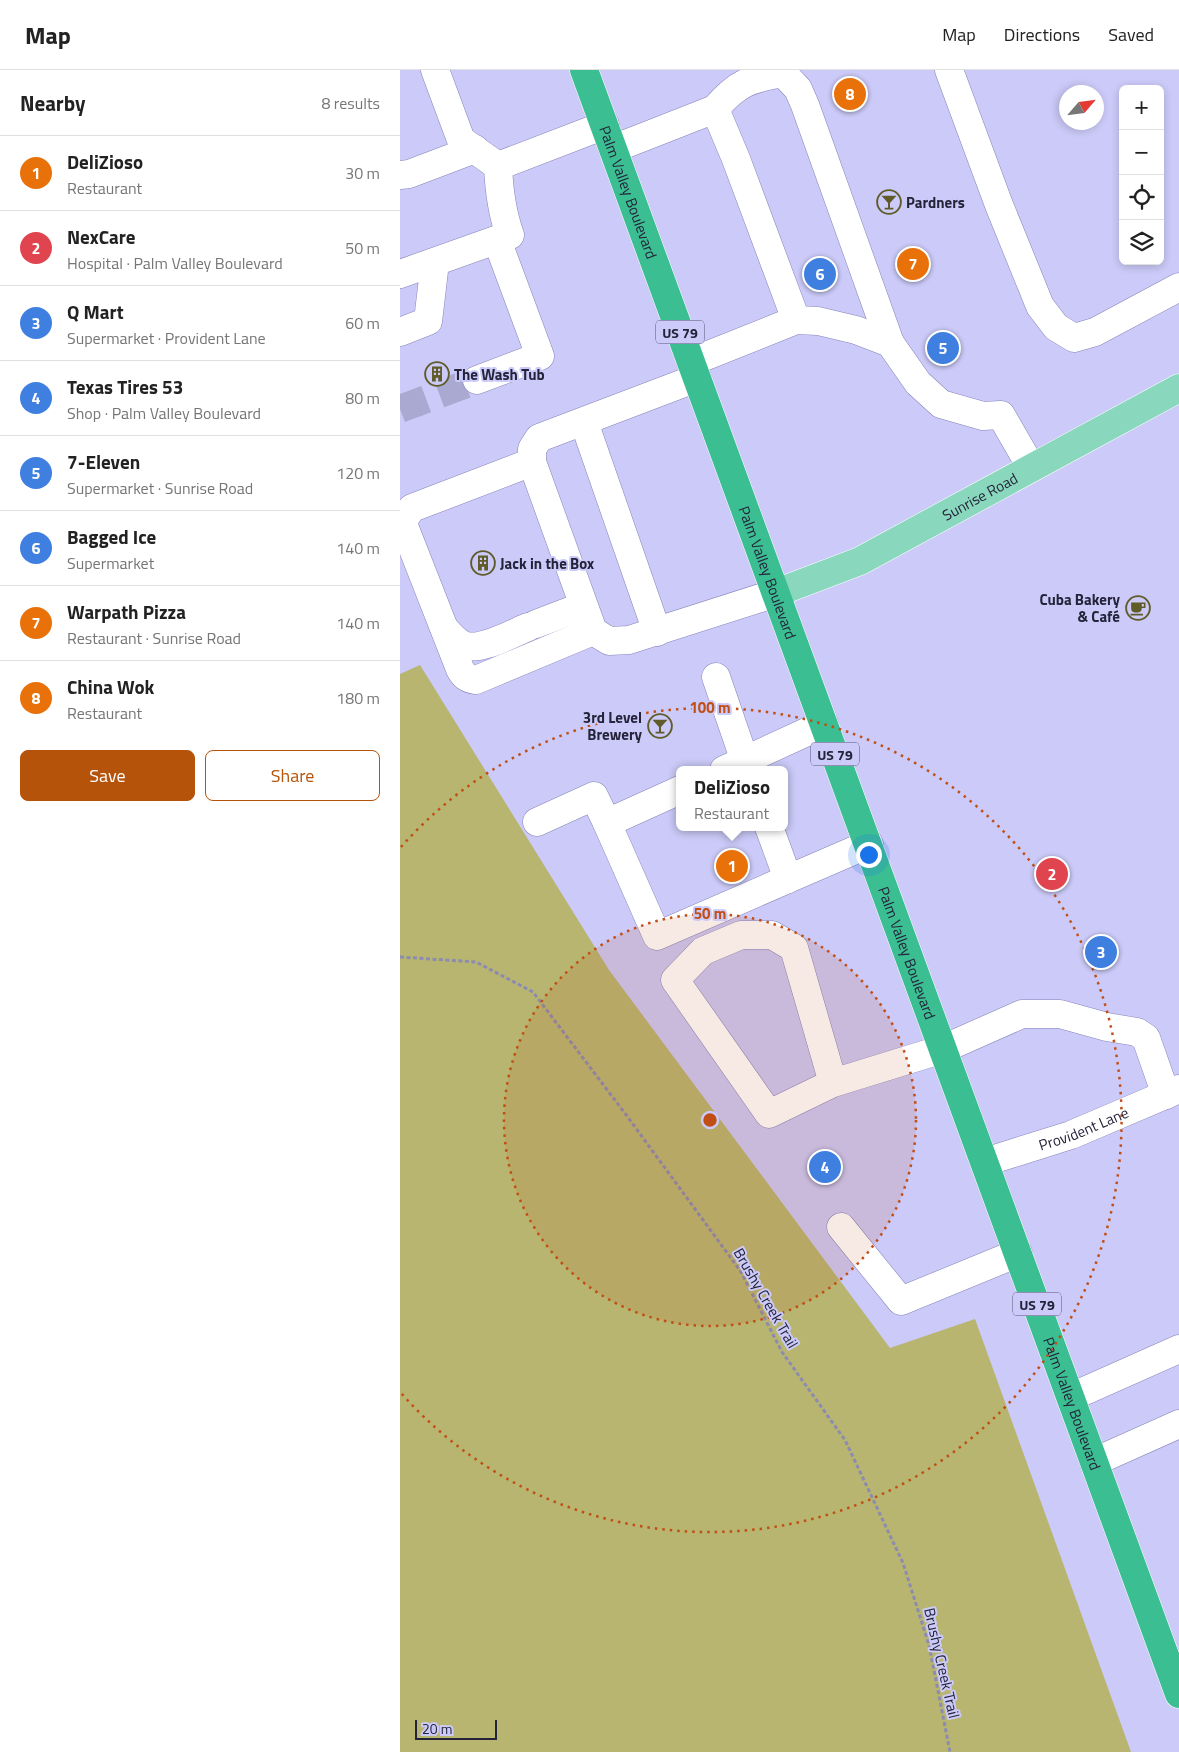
<!DOCTYPE html>
<html lang="en">
<head>
<meta charset="utf-8">
<style>
	:root { --surface:#fff; --page:#f2f2f2; --text:#222; --muted:#767676; --line:#e0e0e0; --accent:#b45309 }
	body { margin:0; font-family:"Titillium Web",sans-serif; background:var(--page); color:var(--text) }
	.controls { position:absolute; right:15px; top:15px; display:grid; overflow:hidden; border-radius:8px; box-shadow:0 2px 8px #0003 }
	.controls button { width:45px; height:45px; display:grid; place-items:center; padding:0; border:0; border-bottom:1px solid var(--line); background:var(--surface); color:var(--text); font:25px sans-serif }
	.compass { position:absolute; left:659px; top:15px; width:45px; height:45px; border-radius:50%; background:var(--surface); box-shadow:0 2px 8px #0003; rotate:62deg }
	.scale { position:absolute; left:15px; bottom:12px; width:82px; box-sizing:border-box; padding-left:5px; border:2px solid #242339; border-top:0; font-size:14px; line-height:18px; white-space:nowrap; color:#242339; -webkit-text-stroke:4px #cbcaf8; paint-order:stroke }
	.you { position:absolute; left:468px; top:784px; width:18px; height:18px; margin:-12px; border:4px solid #fff; border-radius:50%; background:#1a73e8; box-shadow:0 0 0 8px #1a73e833 }
	.badge { display:grid; place-items:center; width:32px; height:32px; border-radius:50%; background:var(--accent); color:#fff; font-size:16px; font-weight:700 }
	.pin { position:absolute; translate:-50% -50%; border:2px solid #fff; box-shadow:0 1px 5px #0006 }
	.popup { position:absolute; left:276px; top:696px; width:112px; height:65px; box-sizing:border-box; display:grid; place-content:center; border-radius:8px; background:var(--surface); filter:drop-shadow(0 1px 4px #0005); font-size:16px; white-space:nowrap; color:var(--muted) }
	.popup b { font-size:19px; color:var(--text) }
	.popup::after { content:''; position:absolute; left:50%; top:100%; margin-left:-10px; border:10px solid transparent; border-top-color:var(--surface) }
	.list { margin:0; padding:0; list-style:none }
	h2 { display:flex; justify-content:space-between; align-items:center; height:65px; margin:0; padding:0 20px; font-size:21px }
	h2 small { font-size:16px; font-weight:400; color:var(--muted) }
	.list li { display:grid; grid-template-columns:32px 1fr auto; gap:15px; align-items:center; box-sizing:border-box; height:75px; padding:0 20px; border-top:1px solid var(--line) }
	.list b { display:block; font-size:19px; white-space:nowrap }
	.list p { margin:0; font-size:16px; white-space:nowrap; color:var(--muted) }
	.list em { font-size:16px; font-style:normal; color:var(--muted) }
	.actions { display:flex; gap:10px; padding:15px 20px }
	.actions a { flex:1; padding:11px 0; border:1px solid var(--accent); border-radius:8px; text-align:center; font-size:18px; color:var(--accent) }
	.actions .main { background:var(--accent); color:#fff }
	.icon { flex:none; width:28px; height:28px; fill:none; stroke:currentColor; stroke-width:2; stroke-linecap:round; stroke-linejoin:round }
	.map { position:relative; flex:none; width:779px; height:1682px; overflow:hidden }
	header { display:flex; align-items:center; gap:30px; box-sizing:border-box; height:70px; padding:0 25px; background:var(--surface); border-bottom:1px solid var(--line) }
	header strong { font-size:24px }
	nav { display:flex; gap:28px; margin-inline-start:auto; font-size:18px }
	main { display:flex }
	aside { flex:1; background:var(--surface) }
	.map>svg:first-child { display:block }
	.green { fill:#b8b570 }
	.lines { fill:none; stroke-linecap:round; stroke-linejoin:round }
	.minor-tunnel { stroke:#aaa9d2; stroke-width:28; stroke-dasharray:28 14; stroke-linecap:butt }
	.minor-casing { stroke:#8684b9; stroke-width:29 }
	.major-casing { stroke:#fff; stroke-width:29 }
	.highway-casing { stroke:#fff; stroke-width:29 }
	.path { stroke:#8c8bb0; stroke-width:3; stroke-dasharray:4 2.5; stroke-linecap:butt }
	.minor { stroke:#fff; stroke-width:28 }
	.major { stroke:#89d8bd; stroke-width:28 }
	.highway { stroke:#3bbe91; stroke-width:28 }
	.ring { fill:none; stroke:#c14e15; stroke-width:2.5; stroke-dasharray:2.5 5 }
	.labels { text-anchor:middle; dominant-baseline:central; stroke-width:4; stroke-linejoin:round; paint-order:stroke }
	.shield { fill:#cbcaf8; stroke:#565572; stroke-width:1 }
	.shield-label { font-size:14px; font-weight:bold; fill:#242339 }
	.street-label { font-size:15px; fill:#242339; stroke:#cbcaf8 }
	.poi-label { font-size:15px; font-weight:bold; fill:#242339; stroke:#cbcaf8; text-anchor:start }
	.centre { fill:#c14e15; stroke:#cbcaf8; stroke-width:2.5 }
	.ring-label { font-size:15px; text-anchor:middle; font-weight:bold; fill:#c14e15; stroke:#cbcaf8; stroke-width:4; stroke-linejoin:round; paint-order:stroke }
</style>
</head>
<body>
<header>
<strong>Map</strong>
<nav><a>Map</a><a>Directions</a><a>Saved</a></nav>
</header>
<main>
<aside>
<h2>Nearby<small>8 results</small></h2>
<ul class="list">
<li><span class="badge" style="background:#e8710a">1</span><div><b>DeliZioso</b><p>Restaurant</p></div><em>30 m</em></li>
<li><span class="badge" style="background:#e0444e">2</span><div><b>NexCare</b><p>Hospital · Palm Valley Boulevard</p></div><em>50 m</em></li>
<li><span class="badge" style="background:#3f7fe0">3</span><div><b>Q Mart</b><p>Supermarket · Provident Lane</p></div><em>60 m</em></li>
<li><span class="badge" style="background:#3f7fe0">4</span><div><b>Texas Tires 53</b><p>Shop · Palm Valley Boulevard</p></div><em>80 m</em></li>
<li><span class="badge" style="background:#3f7fe0">5</span><div><b>7-Eleven</b><p>Supermarket · Sunrise Road</p></div><em>120 m</em></li>
<li><span class="badge" style="background:#3f7fe0">6</span><div><b>Bagged Ice</b><p>Supermarket</p></div><em>140 m</em></li>
<li><span class="badge" style="background:#e8710a">7</span><div><b>Warpath Pizza</b><p>Restaurant · Sunrise Road</p></div><em>140 m</em></li>
<li><span class="badge" style="background:#e8710a">8</span><div><b>China Wok</b><p>Restaurant</p></div><em>180 m</em></li>
</ul>
<div class="actions"><a class="main">Save</a><a>Share</a></div>
</aside>
<div class="map">
<svg width="779" height="1682" viewBox="0 0 779 1682">
	<rect width="100%" height="100%" fill="#cbcaf8"/>
	<path class="green" d="M 20,595 L 209,900 L 490,1278 L 575,1249 L 731,1682 L 0,1682 L 0,604 Z"/>
	<g class="lines">
		<path class="minor-tunnel" d="M 0,339 L 77,310"/>
		<g class="minor-casing">
			<g id="minor">
				<path d="M 35,0 L 61,70 L 98,96"/>
				<path d="M 549,0 L 599,135 L 640,236 L 656,257 L 674,268 L 695,262 L 779,217"/>
				<path d="M 315,39 C 337,13 349,9 383,3 L 398,19 L 405,35 L 490,273"/>
				<path d="M 213,79 L 315,39 L 336,89 L 396,250"/>
				<path d="M 0,105 L 9,104 L 75,79"/>
				<path d="M 0,204 L 110,165 C 102,143 99,120 98,96 L 205,55"/>
				<path d="M 0,262 L 28,251 L 35,192"/>
				<path d="M 291,292 L 396,250 L 418,251 L 456,260 L 490,273 L 518,313 L 541,334 L 583,346 L 601,345 L 631,397"/>
				<path d="M 297,308 L 139,368 L 132,379 L 132,392 L 193,561 L 209,571 L 229,570 L 376,523"/>
				<path d="M 77,310 L 140,286 L 97,170"/>
				<path d="M 184,352 L 257,562"/>
				<path d="M 132,392 L 12,438 C 7,444 4,448 4,456 L 60,599 C 64,606 67,609 76,610 L 193,561"/>
				<path d="M 136,554 L 183,536"/>
				<path d="M 45,559 C 50,565 55,571 63,575 C 80,582 111,564 128,557"/>
				<path d="M 316,607 L 348,700"/>
				<path d="M 324,700 L 424,654"/>
				<path d="M 280,720 L 207,753 L 257,866 L 388,809"/>
				<path d="M 137,752 L 194,726 L 207,753"/>
				<path d="M 369,757 L 388,809 L 469,774"/>
				<path d="M 433,1013 L 369,1044 L 275,910 L 303,881 L 341,865 L 372,865 L 394,878 L 433,1013 L 543,979 L 622,944 L 660,944 L 707,957 L 737,962 L 746,968 L 766,1025"/>
				<path id="s1" d="M 585,1092 L 671,1065 L 779,1019"/>
				<path d="M 441,1157 L 501,1231 L 618,1183"/>
				<path d="M 671,1327 L 779,1279"/>
				<path d="M 694,1392 L 779,1354"/>
			</g>
		</g>
		<g class="major-casing">
			<g id="major">
				<path id="s2" d="M 376,523 L 460,491 L 779,318"/>
			</g>
		</g>
		<g class="highway-casing">
			<g id="highway">
				<path id="s3" d="M 184,0 L 779,1624"/>
			</g>
		</g>
		<path class="path" d="M 0,887 L 76,892 L 133,922 L 227,1046 L 341,1202 L 382,1282 L 445,1370 L 503,1493 L 529,1575 L 550,1682"/>
		<use href="#minor" class="minor"/>
		<use href="#major" class="major"/>
		<use href="#highway" class="highway"/>
	</g>
	<circle cx="310" cy="1050" r="206" fill="#c14e15" fill-opacity=".12"/>
	<g class="ring">
		<circle cx="310" cy="1050" r="206"/>
		<path d="M1 777A412 412 0 1 1 1 1323"/>
	</g>
	<defs>
		<g id="bar-ring" transform="scale(1.25)"><circle r="9.5" fill="#cbcaf8" stroke="#605c29" stroke-width="1.5"/><path d="M-6-5H6L.8 .8V4.5H3.5V6h-7V4.5H-.8V.8Z" fill="#605c29"/></g>
		<g id="building-ring" transform="scale(1.25)"><circle r="9.5" fill="#cbcaf8" stroke="#605c29" stroke-width="1.5"/><path d="M-4-6H4V6H1V3H-1V6H-4ZM-2.5-4.3h1.7v1.8h-1.7ZM.8-4.3h1.7v1.8H.8ZM-2.5-1h1.7V.8h-1.7ZM.8-1h1.7V.8H.8Z" fill="#605c29"/></g>
		<g id="cafe-ring" transform="scale(1.25)"><circle r="9.5" fill="#cbcaf8" stroke="#605c29" stroke-width="1.5"/><path d="M-5.5-4.5H6V0H3Q3 3.5 0 3.5H-2.5Q-5.5 3.5-5.5 0ZM3-3.2v2h1.7v-2ZM-6 4.5H4V6H-6Z" fill="#605c29"/></g>
	</defs>
	<g fill-rule="evenodd">
		<use href="#bar-ring" x="489" y="132"/>
		<use href="#building-ring" x="37" y="304"/>
		<use href="#building-ring" x="83" y="493"/>
		<use href="#cafe-ring" x="738" y="538"/>
		<use href="#bar-ring" x="260" y="656"/>
	</g>
	<g class="labels">
		<g class="shield">
			<rect x="256" y="250.5" width="48" height="23" rx="4"/>
			<rect x="411" y="672.5" width="48" height="23" rx="4"/>
			<rect x="613" y="1222.5" width="48" height="23" rx="4"/>
		</g>
		<g class="shield-label">
			<text x="280" y="262">US 79</text>
			<text x="435" y="684">US 79</text>
			<text x="637" y="1234">US 79</text>
		</g>
		<g class="street-label">
			<text stroke="none"><textPath href="#s3" startOffset="130">Palm Valley Boulevard</textPath></text>
			<text stroke="none"><textPath href="#s2" startOffset="226">Sunrise Road</textPath></text>
			<text stroke="none"><textPath href="#s3" startOffset="535">Palm Valley Boulevard</textPath></text>
			<text stroke="none"><textPath href="#s3" startOffset="940">Palm Valley Boulevard</textPath></text>
			<text stroke="none"><textPath href="#s1" startOffset="104">Provident Lane</textPath></text>
			<text transform="translate(366 1228) rotate(60)">Brushy Creek Trail</text>
			<text stroke="none"><textPath href="#s3" startOffset="1420">Palm Valley Boulevard</textPath></text>
			<text transform="translate(542 1593) rotate(77)">Brushy Creek Trail</text>
		</g>
		<g class="poi-label">
			<text x="506" y="132">Pardners</text>
			<text x="54" y="304">The Wash Tub</text>
			<text x="100" y="493">Jack in the Box</text>
			<text x="720" y="529" text-anchor="end">Cuba Bakery<tspan x="720" dy="17">&amp; Café</tspan></text>
			<text x="242" y="647" text-anchor="end">3rd Level<tspan x="242" dy="17">Brewery</tspan></text>
		</g>
	</g>
	<circle cx="310" cy="1050" r="8" class="centre"/>
	<g class="ring-label">
		<text x="310" y="643">100 m</text>
		<text x="310" y="849">50 m</text>
	</g>
</svg>
<div class="controls">
<button>+</button>
<button>−</button>
<button><svg class="icon" aria-label="locate" viewBox="0 0 24 24"><circle cx="12" cy="12" r="6"/><path d="M12 2v4M12 18v4M2 12h4M18 12h4"/></svg></button>
<button><svg class="icon" aria-label="layers" viewBox="0 0 24 24"><path d="M12 4l9 5-9 5-9-5zM3 14l9 5 9-5"/></svg></button>
</div>
<svg class="compass" viewBox="-18 -18 36 36"><path d="M0-13l5 13h-10z" fill="#e53935"/><path d="M0 13l5-13h-10z" fill="#767676"/></svg>
<div class="scale">20 m</div>
<div class="you"></div>
<div class="pin badge" style="left:332px;top:796px;background:#e8710a">1</div>
<div class="popup"><b>DeliZioso</b>Restaurant</div>
<div class="pin badge" style="left:652px;top:804px;background:#e0444e">2</div>
<div class="pin badge" style="left:701px;top:882px;background:#3f7fe0">3</div>
<div class="pin badge" style="left:425px;top:1097px;background:#3f7fe0">4</div>
<div class="pin badge" style="left:543px;top:278px;background:#3f7fe0">5</div>
<div class="pin badge" style="left:420px;top:204px;background:#3f7fe0">6</div>
<div class="pin badge" style="left:513px;top:194px;background:#e8710a">7</div>
<div class="pin badge" style="left:450px;top:24px;background:#e8710a">8</div>
</div>
</main>
</body>
</html>
